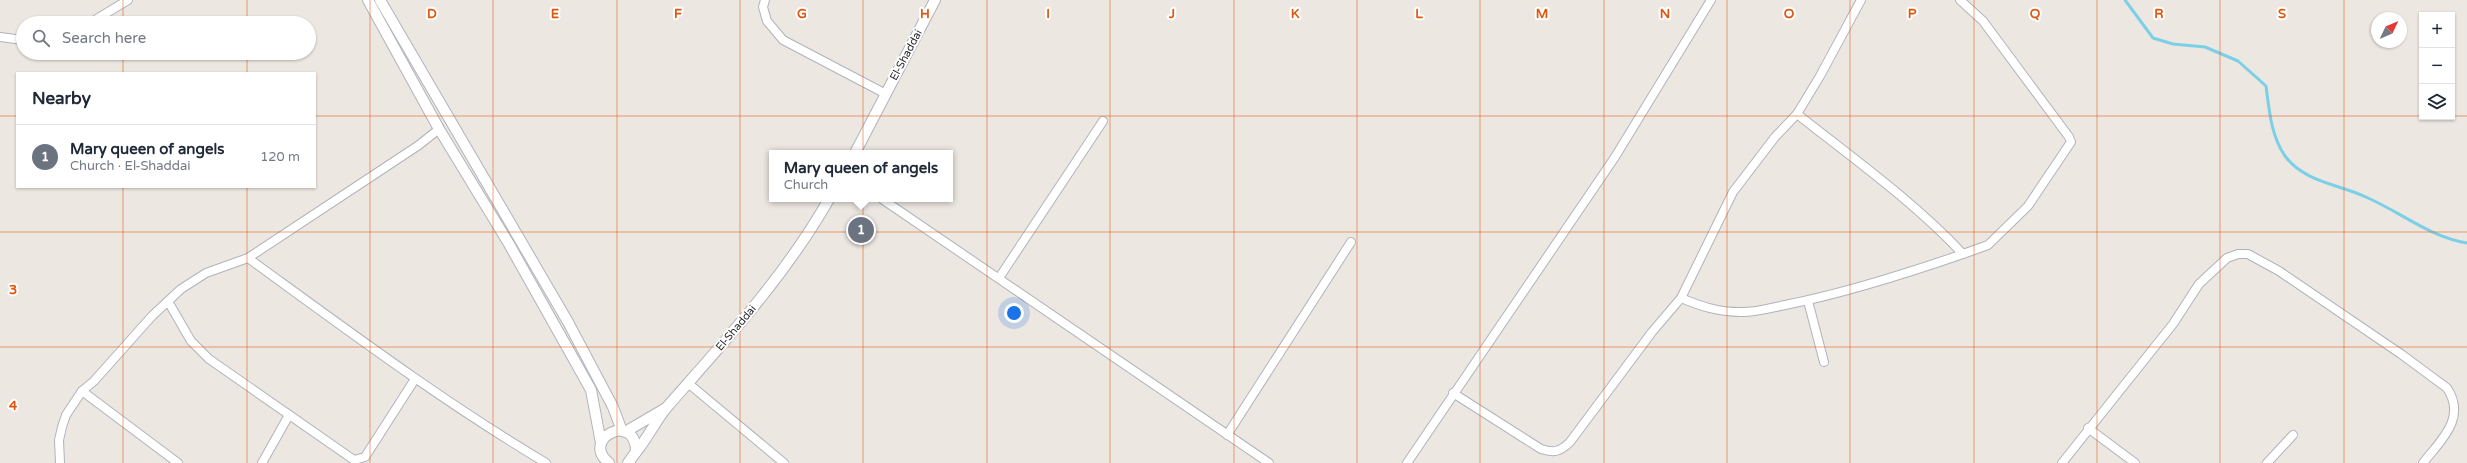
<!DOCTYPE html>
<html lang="en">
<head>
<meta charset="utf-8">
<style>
	:root { --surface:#fff; --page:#f2f2f3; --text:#1f2937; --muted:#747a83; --line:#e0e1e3; --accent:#b45309 }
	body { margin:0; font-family:"Varela Round",sans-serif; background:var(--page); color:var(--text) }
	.controls { position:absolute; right:12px; top:12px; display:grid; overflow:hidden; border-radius:0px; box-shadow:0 1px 3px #0004 }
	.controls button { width:36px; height:36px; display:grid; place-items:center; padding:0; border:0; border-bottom:1px solid var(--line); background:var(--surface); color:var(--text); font:20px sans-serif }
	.compass { position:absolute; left:2371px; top:12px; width:36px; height:36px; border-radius:50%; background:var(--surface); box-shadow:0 1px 3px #0004; rotate:46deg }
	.you { position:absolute; left:1014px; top:313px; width:14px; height:14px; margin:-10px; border:3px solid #fff; border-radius:50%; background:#1a73e8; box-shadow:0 0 0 6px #1a73e833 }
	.badge { display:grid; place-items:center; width:26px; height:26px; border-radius:50%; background:var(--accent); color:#fff; font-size:13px; font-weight:700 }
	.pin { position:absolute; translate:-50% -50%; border:2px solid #fff; box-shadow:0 1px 4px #0006 }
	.popup { position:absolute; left:769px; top:150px; width:184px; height:52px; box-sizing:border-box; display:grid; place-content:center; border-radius:0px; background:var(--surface); filter:drop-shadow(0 1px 3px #0005); font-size:13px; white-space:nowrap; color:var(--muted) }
	.popup b { font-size:15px; color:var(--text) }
	.popup::after { content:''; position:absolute; left:50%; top:100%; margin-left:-8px; border:8px solid transparent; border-top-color:var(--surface) }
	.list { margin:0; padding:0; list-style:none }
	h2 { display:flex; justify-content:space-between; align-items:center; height:52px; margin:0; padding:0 16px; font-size:17px }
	h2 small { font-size:13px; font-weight:400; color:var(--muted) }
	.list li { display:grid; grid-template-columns:26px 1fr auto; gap:12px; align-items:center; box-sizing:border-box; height:64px; padding:0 16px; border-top:1px solid var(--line) }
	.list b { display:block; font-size:15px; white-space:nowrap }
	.list p { margin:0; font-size:13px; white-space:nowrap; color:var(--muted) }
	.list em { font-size:13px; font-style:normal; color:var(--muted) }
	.icon { flex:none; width:22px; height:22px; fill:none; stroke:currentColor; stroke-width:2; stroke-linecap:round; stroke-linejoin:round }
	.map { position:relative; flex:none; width:2467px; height:463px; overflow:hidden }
	.search { position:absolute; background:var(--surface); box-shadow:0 1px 3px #0004; left:16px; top:16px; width:300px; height:44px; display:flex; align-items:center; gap:10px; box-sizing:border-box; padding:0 14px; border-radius:22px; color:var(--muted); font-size:15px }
	.panel { position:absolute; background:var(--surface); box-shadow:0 1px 3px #0004; left:16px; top:72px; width:300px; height:116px; border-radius:0px }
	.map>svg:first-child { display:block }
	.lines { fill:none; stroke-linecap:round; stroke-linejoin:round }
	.stream { stroke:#7bd0e8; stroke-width:3 }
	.minor-casing { stroke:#b1b3bc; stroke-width:10 }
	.tertiary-casing { stroke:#b1b3bc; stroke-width:12 }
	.minor { stroke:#fff; stroke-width:8 }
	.tertiary { stroke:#fff; stroke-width:10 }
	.grid { fill:none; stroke:#df570e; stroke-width:1; stroke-opacity:0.55 }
	.labels { text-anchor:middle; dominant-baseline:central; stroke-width:4; stroke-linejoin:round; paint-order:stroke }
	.street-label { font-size:11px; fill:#2d2d2d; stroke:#fff }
	.grid-label { font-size:13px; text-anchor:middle; font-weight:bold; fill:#df570e; stroke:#fff; stroke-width:4; stroke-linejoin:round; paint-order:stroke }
</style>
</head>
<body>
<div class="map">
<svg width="2467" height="463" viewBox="0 0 2467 463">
	<rect width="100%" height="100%" fill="#ede7e1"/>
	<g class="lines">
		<path class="stream" d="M 2125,0 L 2153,38 L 2173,44 L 2205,47 L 2238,61 L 2266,86 C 2269,109 2271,136 2285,156 C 2305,183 2340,184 2368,198 C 2402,213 2430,237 2467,243"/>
		<g class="minor-casing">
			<g id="minor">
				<path d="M 765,0 L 763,7 L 767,21 L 783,40 L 886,94"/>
				<path d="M 90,23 L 128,0"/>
				<path d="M 0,37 L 23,40"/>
				<path d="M 1797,114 C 1854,159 1913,201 1963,254 L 1988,245 L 2028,206 L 2071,142 L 2069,137 L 1983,21 L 1960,0"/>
				<path d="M 882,199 L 1269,463"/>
				<path d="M 248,258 L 419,145 L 439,129"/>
				<path d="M 999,278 L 1103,121"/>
				<path d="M 1681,298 C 1700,306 1718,312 1740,312 C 1754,313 1770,308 1785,305 C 1846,293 1905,274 1963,254"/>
				<path d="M 1808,301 L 1824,362"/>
				<path d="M 169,303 L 191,341 L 209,359 L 354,460 L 365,457 L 415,379"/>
				<path d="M 689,384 L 784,463"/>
				<path d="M 82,391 L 178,463"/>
				<path d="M 1453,393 L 1541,449 C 1554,453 1560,452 1570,442 L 1652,332 L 1681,298 L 1733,192 L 1775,137 L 1797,114 L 1820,76 L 1861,0"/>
				<path d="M 2088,428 L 2135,463"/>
				<path d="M 1227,435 L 1351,242"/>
				<path d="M 60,463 L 59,440 L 62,427 L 66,415 L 82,391 L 94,381 L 152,316 L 181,289 L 206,273 L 248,258 C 346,329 442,401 546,463"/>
				<path d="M 262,463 L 289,415"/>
				<path d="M 1407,463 L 1615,157 L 1711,0"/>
				<path d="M 2062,463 L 2173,324 L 2199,284 L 2227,258 L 2238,254 L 2248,254 L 2279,271 L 2401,354 L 2447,388 C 2467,418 2441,440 2423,463"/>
				<path d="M 2267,463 L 2293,435"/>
			</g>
		</g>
		<g class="tertiary-casing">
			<g id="tertiary">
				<path d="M 368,0 L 439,129 L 509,244 L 591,390 L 601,443"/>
				<path d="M 380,0 L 568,322 L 613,407 L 622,431"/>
				<path d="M 855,153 L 935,0"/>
				<path d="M 625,432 L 666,408"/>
				<path d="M 636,452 C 648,438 656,420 667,407 C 725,341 786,275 829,199"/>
				<path d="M 609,463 C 579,439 636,410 636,452 L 628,463"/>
			</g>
		</g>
		<use href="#minor" class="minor"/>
		<use href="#tertiary" class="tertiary"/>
	</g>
	<path class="grid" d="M 123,0 L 123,23M 247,0 L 247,23M 370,0 L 370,463M 493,0 L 493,463M 617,0 L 617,463M 740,0 L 740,463M 863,0 L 863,463M 987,0 L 987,463M 1110,0 L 1110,463M 1234,0 L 1234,463M 1357,0 L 1357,463M 1480,0 L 1480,463M 1604,0 L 1604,463M 1727,0 L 1727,463M 1850,0 L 1850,463M 1974,0 L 1974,463M 2097,0 L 2097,463M 2220,0 L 2220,463M 2344,0 L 2344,463M 123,53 L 123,73M 247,53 L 247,73M 0,116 L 17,116M 315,116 L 2422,116M 2452,116 L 2467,116M 123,187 L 123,463M 247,187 L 247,463M 0,232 L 2467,232M 0,347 L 2467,347"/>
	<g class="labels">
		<g class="street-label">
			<text transform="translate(906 55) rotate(-62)">El-Shaddai</text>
			<text transform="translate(736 328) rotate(-50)">El-Shaddai</text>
		</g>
	</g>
	<g class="grid-label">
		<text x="432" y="18">D</text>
		<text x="555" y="18">E</text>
		<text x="678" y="18">F</text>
		<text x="802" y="18">G</text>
		<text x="925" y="18">H</text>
		<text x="1048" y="18">I</text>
		<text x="1172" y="18">J</text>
		<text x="1295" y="18">K</text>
		<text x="1419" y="18">L</text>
		<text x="1542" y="18">M</text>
		<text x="1665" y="18">N</text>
		<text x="1789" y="18">O</text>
		<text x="1912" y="18">P</text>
		<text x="2035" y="18">Q</text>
		<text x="2159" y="18">R</text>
		<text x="2282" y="18">S</text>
		<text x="13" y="294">3</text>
		<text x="13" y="410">4</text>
	</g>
</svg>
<div class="controls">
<button>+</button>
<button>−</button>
<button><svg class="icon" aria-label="layers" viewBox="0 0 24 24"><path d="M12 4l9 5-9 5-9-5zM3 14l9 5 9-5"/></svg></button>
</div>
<svg class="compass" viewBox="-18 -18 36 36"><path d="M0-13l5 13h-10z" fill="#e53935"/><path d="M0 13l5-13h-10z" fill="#747a83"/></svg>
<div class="you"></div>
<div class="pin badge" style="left:861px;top:230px;background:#6b7280">1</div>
<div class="popup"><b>Mary queen of angels</b>Church</div>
<div class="search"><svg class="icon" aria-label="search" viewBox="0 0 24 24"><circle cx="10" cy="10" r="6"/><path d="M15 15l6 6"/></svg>Search here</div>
<section class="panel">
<h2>Nearby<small></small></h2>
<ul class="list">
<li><span class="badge" style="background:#6b7280">1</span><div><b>Mary queen of angels</b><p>Church · El-Shaddai</p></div><em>120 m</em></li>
</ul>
</section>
</div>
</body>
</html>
